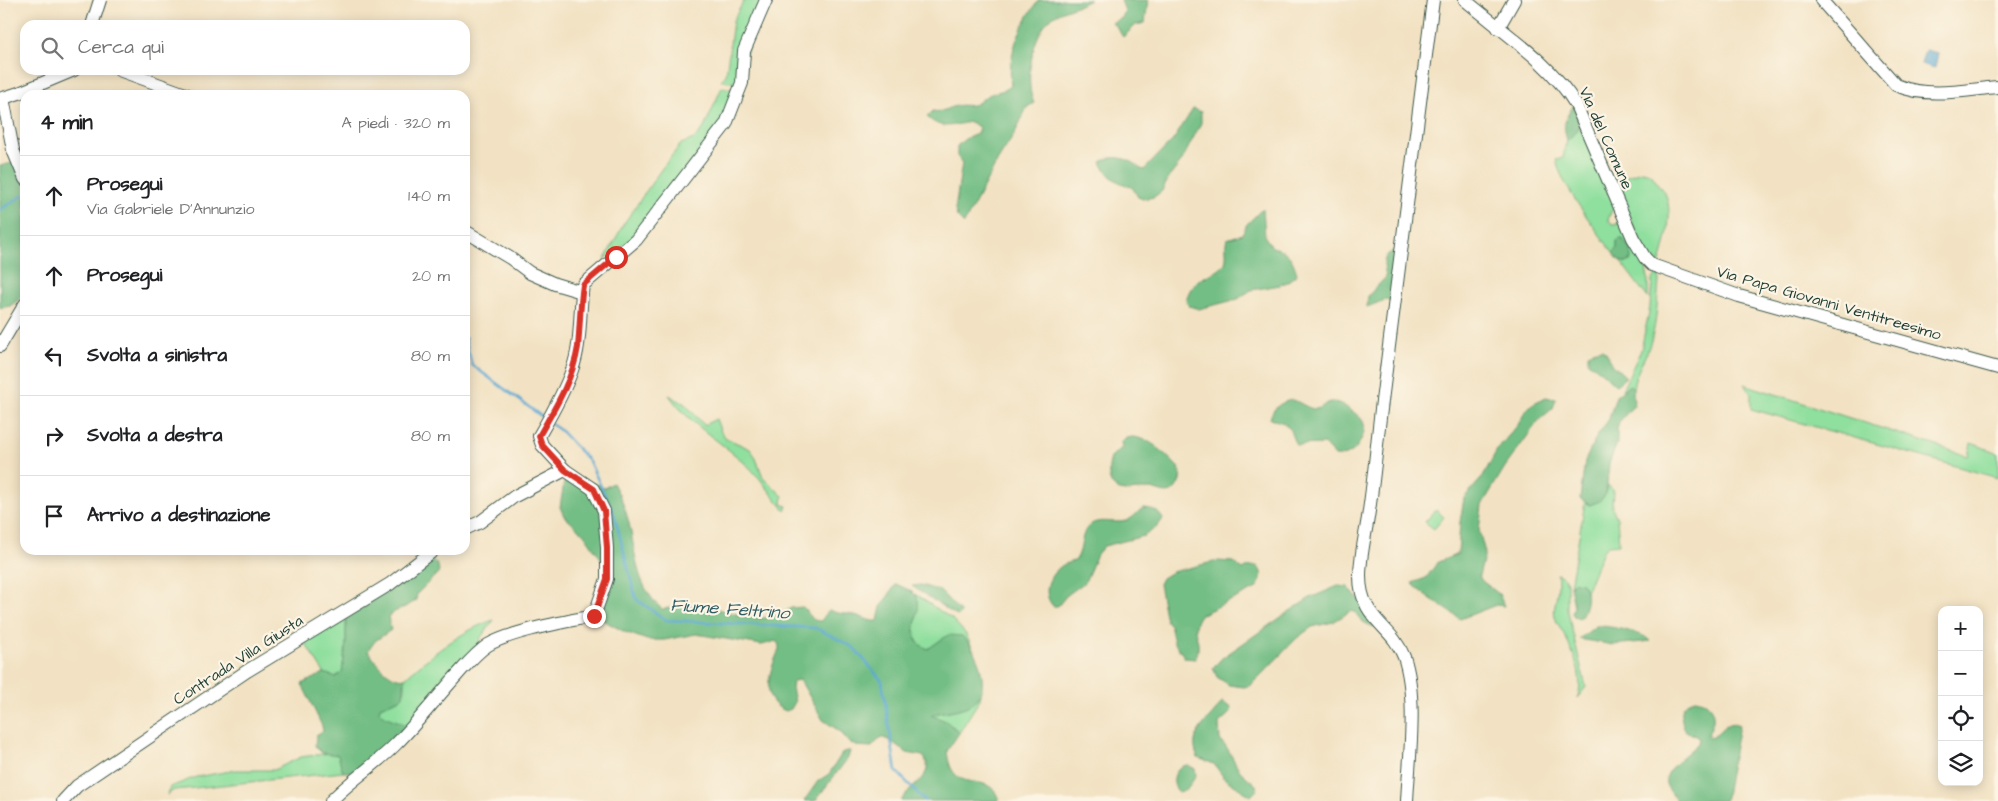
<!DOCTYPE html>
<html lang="it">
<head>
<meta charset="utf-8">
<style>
	:root { --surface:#fff; --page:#f6f6f6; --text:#202124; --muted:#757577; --line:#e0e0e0 }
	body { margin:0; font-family:"Architects Daughter",sans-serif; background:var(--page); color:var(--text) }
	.controls { position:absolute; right:15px; bottom:15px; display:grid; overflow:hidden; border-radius:10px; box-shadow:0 2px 12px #0003 }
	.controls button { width:45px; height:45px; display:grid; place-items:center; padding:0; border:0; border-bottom:1px solid var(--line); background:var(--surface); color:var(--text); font:25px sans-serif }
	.stop { position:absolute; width:15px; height:15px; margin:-11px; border:4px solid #d93025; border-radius:50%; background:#fff }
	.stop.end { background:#d93025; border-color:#fff; box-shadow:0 1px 5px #0008 }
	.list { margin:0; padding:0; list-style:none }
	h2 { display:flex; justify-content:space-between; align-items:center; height:65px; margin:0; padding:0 20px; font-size:21px }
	h2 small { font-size:16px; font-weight:400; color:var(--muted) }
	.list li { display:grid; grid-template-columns:32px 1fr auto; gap:15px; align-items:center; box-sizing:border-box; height:80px; padding:0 20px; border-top:1px solid var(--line) }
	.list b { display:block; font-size:19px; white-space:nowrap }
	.list p { margin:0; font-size:16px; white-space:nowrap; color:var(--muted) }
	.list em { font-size:16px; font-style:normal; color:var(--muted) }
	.icon { flex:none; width:28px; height:28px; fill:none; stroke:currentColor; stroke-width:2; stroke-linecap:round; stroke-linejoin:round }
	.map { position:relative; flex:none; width:1998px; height:801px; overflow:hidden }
	.search { position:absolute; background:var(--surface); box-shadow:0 2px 12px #0003; left:20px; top:20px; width:450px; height:55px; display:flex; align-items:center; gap:12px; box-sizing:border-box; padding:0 18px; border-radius:15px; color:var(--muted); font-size:19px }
	.panel { position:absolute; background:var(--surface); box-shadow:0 2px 12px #0003; left:20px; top:90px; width:450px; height:465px; border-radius:15px }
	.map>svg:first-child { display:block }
	.green { fill:#8fdf9e; stroke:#578e69 }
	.forest { fill:#73be85; stroke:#497e5c }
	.water { fill:#59a8d3; stroke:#3c7284 }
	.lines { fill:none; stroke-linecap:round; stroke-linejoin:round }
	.stream { stroke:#59a8d3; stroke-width:2.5 }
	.minor-casing { stroke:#3f5649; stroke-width:14 }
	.minor { stroke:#fff; stroke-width:12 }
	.route { stroke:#d93025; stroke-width:6 }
	.labels { text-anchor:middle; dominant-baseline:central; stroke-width:4.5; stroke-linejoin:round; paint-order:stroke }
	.street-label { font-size:16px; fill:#1f3d34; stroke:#fcf5e5 }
	.water-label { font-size:18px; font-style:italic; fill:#305d64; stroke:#fcf5e5 }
</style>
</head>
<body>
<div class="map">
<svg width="1998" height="801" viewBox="0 0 1998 801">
	<rect width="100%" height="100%" fill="#fcf5e5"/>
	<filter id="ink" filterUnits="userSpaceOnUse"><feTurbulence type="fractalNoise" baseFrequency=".02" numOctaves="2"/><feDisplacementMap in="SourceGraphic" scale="10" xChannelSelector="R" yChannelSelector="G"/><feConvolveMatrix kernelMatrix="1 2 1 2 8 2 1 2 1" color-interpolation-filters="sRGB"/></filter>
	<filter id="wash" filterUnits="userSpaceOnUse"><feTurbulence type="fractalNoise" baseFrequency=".0096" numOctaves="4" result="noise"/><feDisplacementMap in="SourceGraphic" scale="20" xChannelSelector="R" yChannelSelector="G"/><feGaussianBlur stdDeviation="1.12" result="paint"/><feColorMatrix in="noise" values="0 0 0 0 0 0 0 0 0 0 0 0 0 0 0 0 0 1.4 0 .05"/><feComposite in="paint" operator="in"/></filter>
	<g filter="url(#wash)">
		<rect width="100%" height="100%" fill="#f2e2c3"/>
		<g class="green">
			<path d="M 744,0 L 762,0 L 739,78 L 735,83 L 721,80 L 726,75 L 733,21 Z"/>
			<path d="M 722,87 L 737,90 L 730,113 L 638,235 L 605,259 L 623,225 L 660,171 L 681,144 L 694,139 L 704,128 Z"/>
			<path d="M 1580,124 L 1616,205 L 1611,212 L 1608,220 L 1613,224 L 1620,223 L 1644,260 L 1648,278 L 1648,298 L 1620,261 L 1630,262 C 1633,253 1627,247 1623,239 L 1617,241 L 1617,249 L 1613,253 C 1596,229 1562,187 1556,160 L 1563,158 L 1567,140 L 1578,130 Z"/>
			<path d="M 1641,171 C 1654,172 1653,178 1660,187 C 1661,189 1664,191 1665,193 C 1674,212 1666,246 1659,265 L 1648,255 L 1615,188 L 1624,177 Z"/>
			<path d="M 1660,271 C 1657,295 1658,321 1650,344 C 1645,359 1636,371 1633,388 L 1630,385 L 1622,390 L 1641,350 L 1650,307 L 1652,280 Z"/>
			<path d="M 1744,384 L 1968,456 L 1971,443 L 1998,453 L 1998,478 L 1751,409 L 1751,393 Z"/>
			<path d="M 669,395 L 685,404 L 704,425 L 716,419 L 721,432 L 726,438 L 750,449 L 755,456 L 763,477 L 783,496 L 782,504 L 787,506 L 785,510 C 773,497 763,481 750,468 C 724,443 689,425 669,395 Z"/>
			<path d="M 1608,485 L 1613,490 L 1612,507 L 1617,518 L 1619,544 L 1608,545 L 1603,551 L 1586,592 L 1584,586 L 1574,582 L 1570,586 L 1585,503 L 1590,505 L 1606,494 Z"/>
			<path d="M 1436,510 L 1444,517 L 1434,529 L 1425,522 Z"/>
			<path d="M 1557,574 L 1565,578 L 1567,582 L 1567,609 L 1586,687 L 1577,698 C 1585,681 1574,654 1566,638 C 1563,631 1557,624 1555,617 C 1552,606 1561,589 1557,574 Z"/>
			<path d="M 915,594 L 952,619 L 965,633 L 974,651 L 962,636 L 942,639 L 928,649 C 901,639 925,612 915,594 Z"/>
			<path d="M 346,614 L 346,643 L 342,673 L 335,677 L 324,673 L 303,640 Z"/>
			<path d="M 494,620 L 481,637 L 480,642 L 482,645 L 408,727 L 383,716 L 379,712 L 380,707 L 400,699 L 405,690 L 405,678 C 427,658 465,628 494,620 Z"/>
			<path d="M 982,690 L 980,699 L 959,733 L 954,727 L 931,715 L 963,707 L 978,698 Z"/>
			<path d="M 331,753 L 338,755 L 343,772 L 185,789 L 174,790 L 167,795 L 170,787 L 196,777 L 236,770 L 274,770 L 301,757 Z"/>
		</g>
		<g class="forest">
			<path d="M 1039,0 L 1090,0 C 1078,7 1062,9 1051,18 C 1032,33 1024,83 1034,103 L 1027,107 L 1014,135 L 999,158 L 964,224 L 957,217 L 955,210 L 962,163 L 957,156 L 957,146 L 965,139 L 977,134 L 979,127 L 970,122 C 951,125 943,131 927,117 L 933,111 C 944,113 945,108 956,106 C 962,104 969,107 976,104 C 980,102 984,97 989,95 C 996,91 1004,92 1011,86 C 1007,55 1020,25 1039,0 Z"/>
			<path d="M 1121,0 L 1148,0 L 1145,23 L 1136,25 L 1123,37 L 1116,26 L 1111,23 L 1122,18 L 1125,11 Z"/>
			<path d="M 1574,105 C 1579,122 1583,128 1567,140 C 1562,124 1565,118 1574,105 Z"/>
			<path d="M 1193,109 L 1201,112 L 1201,123 L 1181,162 L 1170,176 L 1162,191 L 1154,197 L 1143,199 L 1138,197 L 1132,187 C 1116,182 1108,177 1101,162 C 1111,155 1123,157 1134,163 C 1138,166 1139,169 1144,170 L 1174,139 Z"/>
			<path d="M 16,162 L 25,181 L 25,295 L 10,306 L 0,308 L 0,166 Z"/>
			<path d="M 1263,208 L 1265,237 L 1272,247 C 1288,250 1293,259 1297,274 L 1287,282 L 1280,285 L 1251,290 L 1238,299 L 1199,309 L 1189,306 L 1186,302 C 1191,273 1218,277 1225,263 C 1228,255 1224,247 1227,239 L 1242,234 L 1247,224 Z"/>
			<path d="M 1619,239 L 1623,239 L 1630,250 L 1631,259 L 1627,263 L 1620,261 L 1613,253 L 1617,249 L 1617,241 Z"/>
			<path d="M 1393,251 L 1398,251 L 1392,301 L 1385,300 L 1367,307 L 1368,296 L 1386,277 C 1384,266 1381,257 1393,251 Z"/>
			<path d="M 1602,349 L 1606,352 L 1613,365 L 1626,377 L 1616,385 L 1613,383 L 1603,373 L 1588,362 L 1588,354 L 1592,351 Z"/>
			<path d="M 1630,385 L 1633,388 L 1634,405 L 1619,422 L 1617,430 L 1617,443 L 1609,464 L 1606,494 L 1600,501 L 1590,505 L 1580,499 L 1585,461 L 1597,436 L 1609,419 L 1616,396 Z"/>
			<path d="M 1546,397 L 1556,399 L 1553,408 L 1539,420 L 1505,467 L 1482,505 L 1479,530 L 1485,553 L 1479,576 L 1482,581 L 1499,594 L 1504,606 L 1496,605 L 1460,619 C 1444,606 1426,598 1412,583 L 1426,578 L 1438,562 L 1458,554 L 1460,522 L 1464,498 L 1482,478 L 1498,448 L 1518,425 L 1525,412 L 1532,404 Z"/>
			<path d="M 1293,400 C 1300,402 1308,409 1315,409 C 1322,409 1325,402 1332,402 C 1339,402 1345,406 1350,410 C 1367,420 1368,428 1358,445 C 1354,453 1344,457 1335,456 L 1324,444 L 1296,445 C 1287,427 1293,424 1270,419 C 1272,408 1282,401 1293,400 Z"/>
			<path d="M 1133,437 C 1151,439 1161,450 1174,463 C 1175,465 1178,466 1179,469 C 1183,476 1179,485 1174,490 C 1167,497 1157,489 1149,489 C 1139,489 1123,494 1115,488 C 1107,482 1108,466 1111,458 C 1113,454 1118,451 1122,448 L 1121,442 L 1126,438 Z"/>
			<path d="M 568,478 L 595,484 L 604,488 L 613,483 C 619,494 624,504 627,516 C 637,550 633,584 662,609 L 698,604 L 747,617 L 766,618 L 780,615 L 791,608 L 803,607 C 811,614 809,621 821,621 L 829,610 C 839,615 848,613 858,616 C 865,618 870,622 878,621 L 881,607 L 896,584 C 902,587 912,590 916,596 C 926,610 900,639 928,649 L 948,635 L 962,636 C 977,649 993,689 973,703 C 962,711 943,711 931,715 L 946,721 L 959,733 L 947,751 C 952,801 990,766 999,801 L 901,801 C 909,786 938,775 923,756 L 907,753 L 891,741 L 881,737 L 872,747 L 856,746 L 848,742 L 841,732 L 823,720 L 800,680 L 793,681 L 792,688 L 795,702 L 791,709 L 786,711 C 758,701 770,670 779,650 L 779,645 L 776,641 L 762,645 L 696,634 L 664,640 L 647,640 L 625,632 L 599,618 L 606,572 L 600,557 L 584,534 L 564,516 L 560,507 L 564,483 Z"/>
			<path d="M 1144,508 C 1154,509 1158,511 1163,519 L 1157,527 L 1144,536 L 1104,546 L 1097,554 L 1085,582 L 1066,596 L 1058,606 L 1053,606 C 1038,590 1054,563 1075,561 C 1083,550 1080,541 1085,531 C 1094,514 1114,526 1128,520 C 1135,517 1137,511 1144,508 Z"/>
			<path d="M 428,555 L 438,565 L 439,572 L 417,594 L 416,600 C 407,608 396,609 388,617 L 391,630 L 375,641 L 368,651 C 375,661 391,682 405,678 L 403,696 L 400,699 L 380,707 L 379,712 C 387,720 399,719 408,727 L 360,772 L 343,772 L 338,755 L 322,753 L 315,746 L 316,735 L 323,731 L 322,726 L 302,684 L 324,673 L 335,677 L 342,673 L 346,643 L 346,614 Z"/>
			<path d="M 1217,561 L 1233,562 L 1243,570 L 1248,567 L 1257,566 C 1265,574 1261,582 1255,589 L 1200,615 C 1187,632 1205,639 1195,659 L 1185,658 L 1174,642 L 1170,625 L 1166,621 L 1159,584 L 1162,578 L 1172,572 Z"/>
			<path d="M 1574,582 L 1582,583 C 1590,594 1586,606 1581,617 L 1576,618 L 1572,614 L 1574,606 L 1570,586 Z"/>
			<path d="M 921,585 L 940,591 L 961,613 L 957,616 L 912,586 Z"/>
			<path d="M 1338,586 L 1348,587 L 1356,597 L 1367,603 L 1375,627 C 1367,625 1360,621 1356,613 L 1351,611 L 1333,622 L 1312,627 L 1297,638 L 1251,685 L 1244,687 L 1229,685 L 1217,677 L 1213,668 L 1222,658 L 1287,613 L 1310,598 Z"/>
			<path d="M 1596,626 C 1607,625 1645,633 1651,641 L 1613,645 L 1579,639 Z"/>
			<path d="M 1695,699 C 1706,700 1715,709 1713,721 C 1712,726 1709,731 1707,736 L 1712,738 C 1721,731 1727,719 1739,725 L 1725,801 L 1676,801 C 1674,795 1668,790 1666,784 C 1663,769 1689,753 1698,743 L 1699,738 L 1686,731 C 1679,718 1679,703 1695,699 Z"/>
			<path d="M 1222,702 L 1232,708 L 1230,713 L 1219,723 L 1220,740 L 1227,748 L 1240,771 L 1256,785 L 1257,790 L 1251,796 L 1225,779 L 1214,764 L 1198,758 C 1186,732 1210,722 1222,702 Z"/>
			<path d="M 848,751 L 850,751 L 848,758 L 815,801 L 804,801 L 818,781 L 829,774 L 843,752 Z"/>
			<path d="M 1188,765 L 1195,769 L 1196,776 L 1186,790 L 1179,792 C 1169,784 1174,766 1188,765 Z"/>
		</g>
		<path class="water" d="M 1925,50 L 1938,53 L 1935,68 L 1921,64 Z"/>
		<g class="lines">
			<g class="stream">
				<path d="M 0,210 L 25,194"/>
				<path d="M 465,338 L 472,365 L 545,419"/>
				<path d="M 551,424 L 560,430 L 589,461 L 614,514 L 636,599 L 666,620 L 816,628 L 853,647 L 882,681 L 896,771 L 925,801"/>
			</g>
		</g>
	</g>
	<g filter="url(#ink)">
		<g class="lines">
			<g class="minor-casing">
				<g id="minor">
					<path d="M 1465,0 C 1503,32 1551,63 1576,105 L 1633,238 L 1645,258 L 1652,265 L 1739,296 L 1998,368"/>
					<path d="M 1821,0 L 1896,85 C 1928,99 1965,90 1998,87"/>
					<path d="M 92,25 L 100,0"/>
					<path d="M 1498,28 L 1514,0"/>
					<path d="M 119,70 L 188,95"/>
					<path d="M 3,98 L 13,150 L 25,179"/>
					<path d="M 0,99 L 19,93 L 74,70"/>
					<path d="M 465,231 L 510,258 L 530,273 L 555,284 L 582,292"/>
					<path d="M 0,346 L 25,304"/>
					<path d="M 465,529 L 480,522 L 515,496 L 565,470"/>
					<path d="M 63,801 L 77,786 L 247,671 L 390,584 L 434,550"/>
					<path d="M 331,801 C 352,779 377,764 397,743 C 419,721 437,697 458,674 C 467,664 476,653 488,645 C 512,631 565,622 594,616 L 607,579 L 607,548 L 604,511 L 593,489 L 565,470 L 542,445 L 539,436 C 551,415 564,393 572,370 C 582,343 579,312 583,285 L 636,240 L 726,124 L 742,83 L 744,51 L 766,0"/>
					<path d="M 1407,801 C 1409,759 1418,698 1404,657 C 1392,625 1360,620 1360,576 C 1360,555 1366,533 1369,511 C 1374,477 1377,443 1381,409 C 1398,272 1416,136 1433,0"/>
				</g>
			</g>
			<use href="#minor" class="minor"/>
		</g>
	</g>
	<g class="lines" filter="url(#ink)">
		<path class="route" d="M 594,616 L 607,579 L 607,548 L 604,511 L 594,489 L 565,470 L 542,445 L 539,436 C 555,408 573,379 578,347 C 580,326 580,305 583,285 L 616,257"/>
	</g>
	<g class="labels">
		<g class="street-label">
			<text transform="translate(1606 138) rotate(66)">Via del Comune</text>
			<text transform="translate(1829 303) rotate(16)">Via Papa Giovanni Ventitreesimo</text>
			<text transform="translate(238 660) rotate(-33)">Contrada Villa Giusta</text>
		</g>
		<g class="water-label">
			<text transform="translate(730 609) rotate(4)">Fiume Feltrino</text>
		</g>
	</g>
</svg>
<div class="controls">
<button>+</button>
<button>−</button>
<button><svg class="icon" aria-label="locate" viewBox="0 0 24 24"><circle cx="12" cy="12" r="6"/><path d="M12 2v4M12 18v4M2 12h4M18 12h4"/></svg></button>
<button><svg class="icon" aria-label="layers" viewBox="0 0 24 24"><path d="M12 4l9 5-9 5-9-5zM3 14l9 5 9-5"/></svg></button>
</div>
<div class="stop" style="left:616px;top:257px"></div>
<div class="stop end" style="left:594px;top:616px"></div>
<div class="search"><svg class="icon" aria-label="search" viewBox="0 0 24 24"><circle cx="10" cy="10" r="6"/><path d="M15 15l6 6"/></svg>Cerca qui</div>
<section class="panel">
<h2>4 min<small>A piedi · 320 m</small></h2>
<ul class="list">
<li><svg class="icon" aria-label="ahead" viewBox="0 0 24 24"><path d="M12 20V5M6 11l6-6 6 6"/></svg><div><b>Prosegui</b><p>Via Gabriele D'Annunzio</p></div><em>140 m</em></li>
<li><svg class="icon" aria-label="ahead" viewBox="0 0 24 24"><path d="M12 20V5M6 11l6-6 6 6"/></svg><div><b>Prosegui</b></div><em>20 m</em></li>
<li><svg class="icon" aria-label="left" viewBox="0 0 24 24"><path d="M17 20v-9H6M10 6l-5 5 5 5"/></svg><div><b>Svolta a sinistra</b></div><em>80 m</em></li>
<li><svg class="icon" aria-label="right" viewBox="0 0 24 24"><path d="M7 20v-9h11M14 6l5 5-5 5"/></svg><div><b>Svolta a destra</b></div><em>80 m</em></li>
<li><svg class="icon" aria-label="arrive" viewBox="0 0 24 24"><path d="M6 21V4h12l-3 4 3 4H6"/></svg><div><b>Arrivo a destinazione</b></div></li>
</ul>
</section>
</div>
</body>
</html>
